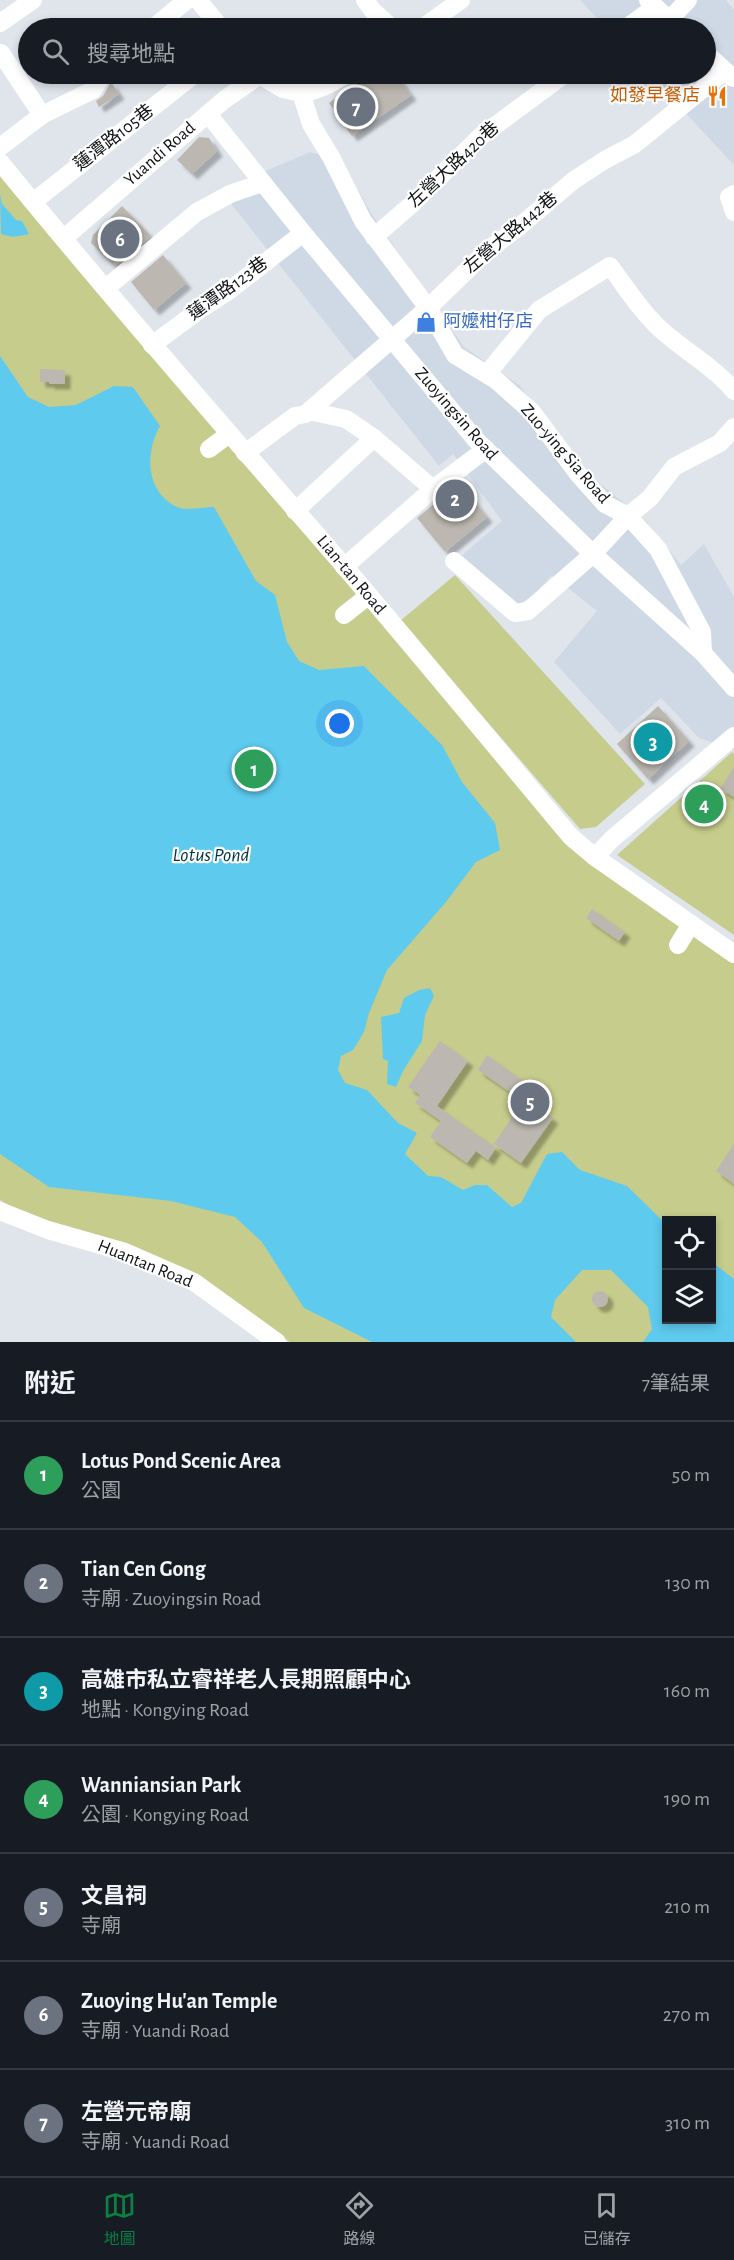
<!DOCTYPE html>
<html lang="zh-TW">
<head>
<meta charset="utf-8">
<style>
	:root { --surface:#171b24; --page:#242831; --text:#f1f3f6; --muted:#9ea1a6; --line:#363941; --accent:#0b8043 }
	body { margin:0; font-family:"Alegreya Sans","Noto Sans TC",sans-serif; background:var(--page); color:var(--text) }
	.controls { position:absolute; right:18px; bottom:18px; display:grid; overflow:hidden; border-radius:0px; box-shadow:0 3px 9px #0003 }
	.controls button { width:54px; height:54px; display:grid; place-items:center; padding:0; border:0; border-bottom:2px solid var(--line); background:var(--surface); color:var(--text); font:30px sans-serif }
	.you { position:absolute; left:340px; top:724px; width:21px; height:21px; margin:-15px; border:4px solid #fff; border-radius:50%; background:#1a73e8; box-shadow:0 0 0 9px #1a73e833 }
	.badge { display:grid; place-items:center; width:39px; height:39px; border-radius:50%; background:var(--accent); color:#fff; font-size:20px; font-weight:700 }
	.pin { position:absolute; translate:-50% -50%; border:3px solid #fff; box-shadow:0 2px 6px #0006 }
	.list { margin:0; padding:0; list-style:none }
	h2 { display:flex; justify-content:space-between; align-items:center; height:78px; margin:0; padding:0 24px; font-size:26px }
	h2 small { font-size:20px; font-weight:400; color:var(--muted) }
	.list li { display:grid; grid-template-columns:39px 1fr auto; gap:18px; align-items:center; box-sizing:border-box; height:108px; padding:0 24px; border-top:2px solid var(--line) }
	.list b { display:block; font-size:22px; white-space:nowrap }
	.list p { margin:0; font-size:20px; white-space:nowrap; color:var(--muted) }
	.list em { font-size:20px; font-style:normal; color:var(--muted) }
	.icon { flex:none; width:33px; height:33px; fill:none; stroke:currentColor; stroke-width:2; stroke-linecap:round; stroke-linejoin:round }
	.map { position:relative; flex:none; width:734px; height:1342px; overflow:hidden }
	.search { position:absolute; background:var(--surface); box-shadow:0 3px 9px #0003; left:18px; right:18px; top:18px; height:66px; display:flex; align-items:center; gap:15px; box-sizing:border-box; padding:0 21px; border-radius:33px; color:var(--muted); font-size:22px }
	.sheet { height:834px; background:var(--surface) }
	nav { display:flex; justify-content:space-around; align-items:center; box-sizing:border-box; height:84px; border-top:2px solid var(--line); background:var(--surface); font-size:16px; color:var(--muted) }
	nav a { display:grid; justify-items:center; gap:3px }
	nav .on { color:var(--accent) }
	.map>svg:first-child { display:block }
	.built { fill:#cfd9e6 }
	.green { fill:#c6cc8c; fill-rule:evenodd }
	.water { fill:#5ecaee }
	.building { fill:#bcb7b0; filter:url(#shadow) }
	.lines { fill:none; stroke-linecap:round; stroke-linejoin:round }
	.minor { stroke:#fff; stroke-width:18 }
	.labels { text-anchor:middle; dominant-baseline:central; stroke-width:4.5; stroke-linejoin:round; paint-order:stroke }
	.food-label { font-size:18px; fill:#c56008; stroke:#fff; text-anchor:end }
	.street-label { font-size:18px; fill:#101214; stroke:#fff }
	.shop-label { font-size:18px; fill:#366cbe; stroke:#fff; text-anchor:start }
	.water-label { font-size:20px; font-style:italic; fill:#003443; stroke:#fff }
</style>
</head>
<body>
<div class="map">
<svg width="734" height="1342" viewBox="0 0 734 1342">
	<defs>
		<filter id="shadow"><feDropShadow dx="5.5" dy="5.5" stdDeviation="1.5" flood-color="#0004"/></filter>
	</defs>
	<rect width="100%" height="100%" fill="#e0e5ec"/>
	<g class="built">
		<path d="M 580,0 L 726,0 L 734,10 L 734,165 L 649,74 L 706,74 L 706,28 L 606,28 Z"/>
		<path d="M 310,152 L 341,160 L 371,213 L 464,347 L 519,385 L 593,478 L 645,520 L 681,565 L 704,544 L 734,597 L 734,750 L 699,738 L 661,698 L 620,734 L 554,662 L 597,611 L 552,575 L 532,597 L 519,604 L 461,556 L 502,521 L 453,454 L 439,466 L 220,190 Z"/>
	</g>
	<g class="green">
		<path d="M 0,169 L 574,848 L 734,959 L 734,1342 L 290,1342 L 215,1290 L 18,1211 L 0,1200 ZM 666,1220 L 712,1220 L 712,1320 L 666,1320 Z"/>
		<path d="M 455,575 L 645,784 L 596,827 L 580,829 L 400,621 Z"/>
		<path d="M 732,752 L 734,754 L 734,935 L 617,855 Z"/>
	</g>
	<g class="water">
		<path d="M 0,194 L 2,204 L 16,220 L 22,221 L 29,234 L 13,237 L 1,234 Z"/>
		<path d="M 0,356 L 28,397 L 49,407 L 76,405 L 114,386 L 133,387 L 160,426 C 145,452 145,492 177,507 C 186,511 204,507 214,507 L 256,581 L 275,595 L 287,642 L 299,661 L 319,670 L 364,666 L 442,745 L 462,782 L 495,823 L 500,850 L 476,862 L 446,902 L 387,970 L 369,1013 L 364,1032 L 353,1050 L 341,1056 L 338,1070 L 345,1083 L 367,1090 L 398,1123 L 417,1133 L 405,1154 L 428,1176 L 441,1177 L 463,1190 L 475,1185 L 487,1185 L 512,1207 L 521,1203 L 547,1154 L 562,1152 L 580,1170 L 627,1186 L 666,1224 L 666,1320 L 712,1320 L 712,1262 L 734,1279 L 734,1342 L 643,1342 L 652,1329 L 648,1307 L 611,1270 L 582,1270 L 555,1300 L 551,1317 L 576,1342 L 372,1342 L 304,1308 L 262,1242 L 235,1217 L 171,1201 L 49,1187 L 0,1154 Z"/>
		<path d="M 430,988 L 434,996 L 425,1015 L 422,1041 L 403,1071 L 396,1087 L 387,1084 L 388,1061 L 383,1059 L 381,1017 L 399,1013 L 404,998 L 419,990 Z"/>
	</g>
	<g class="building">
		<path d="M 370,74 L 396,74 L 411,95 L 352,136 L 329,103 Z"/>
		<path d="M 111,82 L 119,94 L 99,107 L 96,101 L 103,96 Z"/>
		<path d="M 199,137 L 209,138 L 217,151 L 192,174 L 177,160 Z"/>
		<path d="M 122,206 L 151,236 L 114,266 L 91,243 L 93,235 Z"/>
		<path d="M 163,255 L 186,283 L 154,310 L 131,282 Z"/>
		<path d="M 40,369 L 65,370 L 65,384 L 49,384 L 49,382 L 40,382 Z"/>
		<path d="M 459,483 L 487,517 L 445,552 L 417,518 Z"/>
		<path d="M 658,706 L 689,741 L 648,779 L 617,744 Z"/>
		<path d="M 734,767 L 734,797 L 720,789 Z"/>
		<path d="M 592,909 L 625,932 L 619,941 L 586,918 Z"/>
		<path d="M 440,1041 L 468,1061 L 437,1106 L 496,1148 L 488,1160 L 476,1151 L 467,1163 L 430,1137 L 441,1121 L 415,1103 L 420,1095 L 408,1087 Z"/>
		<path d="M 487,1055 L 522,1080 L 520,1084 L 540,1098 L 535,1106 L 553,1118 L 521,1163 L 494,1144 L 523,1101 L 478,1070 Z"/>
		<path d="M 734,1144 L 734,1184 L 716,1171 Z"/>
		<circle cx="600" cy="1299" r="8"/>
	</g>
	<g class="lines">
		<g class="minor">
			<path d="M 198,0 L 221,28"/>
			<path d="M 365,0 L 373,11 L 392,28"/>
			<path d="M 648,0 L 678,28"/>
			<path d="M 669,20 L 688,0"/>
			<path d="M 0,23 L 33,0"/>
			<path d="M 153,28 L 187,0"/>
			<path d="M 422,28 L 461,0"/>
			<path d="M 626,28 L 655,7"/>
			<path d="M 1,53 L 42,115"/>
			<path d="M 706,53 L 733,78"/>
			<path d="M 258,74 L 283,89 L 301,93 L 311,124 L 331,157 L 363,221 L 428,308 L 455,355 L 496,380 L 532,412 L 579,475 L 605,504 L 628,516 L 658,549 L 702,632 L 703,653"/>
			<path d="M 301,93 C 319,91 333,82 348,74"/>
			<path d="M 208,114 L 303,233 L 476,440 L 593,554 L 703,653 L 734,688"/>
			<path d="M 0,147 L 42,115 L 93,90 L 103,74"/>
			<path d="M 0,162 C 112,299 228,432 344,566 C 420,655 495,746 571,837 L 595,857 L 734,954"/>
			<path d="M 734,194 L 729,197 L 734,212"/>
			<path d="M 33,202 L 195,74"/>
			<path d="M 374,237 L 412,204 L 481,136 L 565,74"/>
			<path d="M 64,238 L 224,100 L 260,75"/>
			<path d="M 106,288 L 197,212 L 230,194 L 262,183"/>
			<path d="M 152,345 L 198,311 L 230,290 L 303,233"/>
			<path d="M 487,374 L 539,310 L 610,266 C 627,289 644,316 666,334 C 688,353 715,368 734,391"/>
			<path d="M 309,411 L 428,308 L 488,250 L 520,226 L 574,180 L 605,160 L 635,144 L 725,71"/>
			<path d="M 209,449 L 229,434"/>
			<path d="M 245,453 L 295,416 L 306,414 L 309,411 L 346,419 L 374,438 L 433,489"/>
			<path d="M 295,511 L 374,438"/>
			<path d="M 454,561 L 515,613 L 528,611 L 593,554 L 628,516 L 650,498 L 674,467 L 720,443 L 734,427"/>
			<path d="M 344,567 L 433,489 L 486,449"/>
			<path d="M 344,615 L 368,596"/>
			<path d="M 595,857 L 612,839 L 734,736"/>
			<path d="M 678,945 L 691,924"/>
			<path d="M 0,1211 L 48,1230 L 125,1252 L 194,1282 L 277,1342"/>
		</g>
	</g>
	<defs>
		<g id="restaurant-bare" transform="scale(1.62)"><path d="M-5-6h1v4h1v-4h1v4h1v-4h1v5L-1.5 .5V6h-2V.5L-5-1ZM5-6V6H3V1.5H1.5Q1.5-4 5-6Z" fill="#e8710a" stroke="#fff" stroke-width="2.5" paint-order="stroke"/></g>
		<g id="shop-bare" transform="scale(1.62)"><path d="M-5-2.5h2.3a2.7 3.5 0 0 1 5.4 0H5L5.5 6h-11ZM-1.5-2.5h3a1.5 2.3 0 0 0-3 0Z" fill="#3f7fe0" stroke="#fff" stroke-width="2.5" paint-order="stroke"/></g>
	</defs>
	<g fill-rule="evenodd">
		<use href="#restaurant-bare" x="717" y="96"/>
		<use href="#shop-bare" x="426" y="322"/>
	</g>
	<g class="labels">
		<g class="food-label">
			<text x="700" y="96">如發早餐店</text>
		</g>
		<g class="street-label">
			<text transform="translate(114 138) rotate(-38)">蓮潭路105巷</text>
			<text transform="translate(160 154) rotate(-41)">Yuandi Road</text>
			<text transform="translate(454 165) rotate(-43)">左營大路420巷</text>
			<text transform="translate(511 233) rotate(-40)">左營大路442巷</text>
			<text transform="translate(228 289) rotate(-36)">蓮潭路123巷</text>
			<text transform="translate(456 414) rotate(49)">Zuoyingsin Road</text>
			<text transform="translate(565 454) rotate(49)">Zuo-ying Sia Road</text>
			<text transform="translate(351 575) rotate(50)">Lian-tan Road</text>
			<text transform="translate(145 1264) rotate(22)">Huantan Road</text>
		</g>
		<g class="shop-label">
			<text x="443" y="322">阿嬤柑仔店</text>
		</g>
		<g class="water-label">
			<text x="211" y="855">Lotus Pond</text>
		</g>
	</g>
</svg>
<div class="controls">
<button><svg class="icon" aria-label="locate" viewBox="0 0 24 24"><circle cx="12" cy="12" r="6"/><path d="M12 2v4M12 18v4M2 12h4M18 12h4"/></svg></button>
<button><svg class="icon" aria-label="layers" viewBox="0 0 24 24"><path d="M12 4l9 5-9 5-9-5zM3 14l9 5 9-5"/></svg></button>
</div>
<div class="you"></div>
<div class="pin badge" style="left:254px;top:769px;background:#2e9e5b">1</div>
<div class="pin badge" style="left:455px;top:499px;background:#6b7280">2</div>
<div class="pin badge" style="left:653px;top:742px;background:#0f9aa8">3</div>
<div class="pin badge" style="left:704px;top:804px;background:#2e9e5b">4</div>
<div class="pin badge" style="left:530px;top:1102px;background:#6b7280">5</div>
<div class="pin badge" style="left:120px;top:239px;background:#6b7280">6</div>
<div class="pin badge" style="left:356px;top:107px;background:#6b7280">7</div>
<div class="search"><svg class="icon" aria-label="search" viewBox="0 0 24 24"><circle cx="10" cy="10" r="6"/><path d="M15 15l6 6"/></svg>搜尋地點</div>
</div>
<section class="sheet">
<h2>附近<small>7筆結果</small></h2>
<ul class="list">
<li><span class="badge" style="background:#2e9e5b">1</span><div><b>Lotus Pond Scenic Area</b><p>公園</p></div><em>50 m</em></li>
<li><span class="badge" style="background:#6b7280">2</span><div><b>Tian Cen Gong</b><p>寺廟 · Zuoyingsin Road</p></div><em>130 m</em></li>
<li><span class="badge" style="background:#0f9aa8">3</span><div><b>高雄市私立睿祥老人長期照顧中心</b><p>地點 · Kongying Road</p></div><em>160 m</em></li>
<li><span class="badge" style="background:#2e9e5b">4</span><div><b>Wanniansian Park</b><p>公園 · Kongying Road</p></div><em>190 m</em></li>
<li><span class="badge" style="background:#6b7280">5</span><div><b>文昌祠</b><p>寺廟</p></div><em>210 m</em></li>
<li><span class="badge" style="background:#6b7280">6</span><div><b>Zuoying Hu'an Temple</b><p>寺廟 · Yuandi Road</p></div><em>270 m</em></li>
<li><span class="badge" style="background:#6b7280">7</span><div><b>左營元帝廟</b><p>寺廟 · Yuandi Road</p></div><em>310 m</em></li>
</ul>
</section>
<nav>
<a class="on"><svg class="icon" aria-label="map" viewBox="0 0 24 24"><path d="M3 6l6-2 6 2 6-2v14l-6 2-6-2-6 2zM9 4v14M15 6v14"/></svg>地圖</a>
<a><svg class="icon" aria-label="directions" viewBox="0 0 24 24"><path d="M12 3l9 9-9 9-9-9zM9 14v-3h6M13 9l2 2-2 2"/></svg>路線</a>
<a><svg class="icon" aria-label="saved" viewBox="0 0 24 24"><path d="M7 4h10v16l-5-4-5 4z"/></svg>已儲存</a>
</nav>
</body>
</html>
